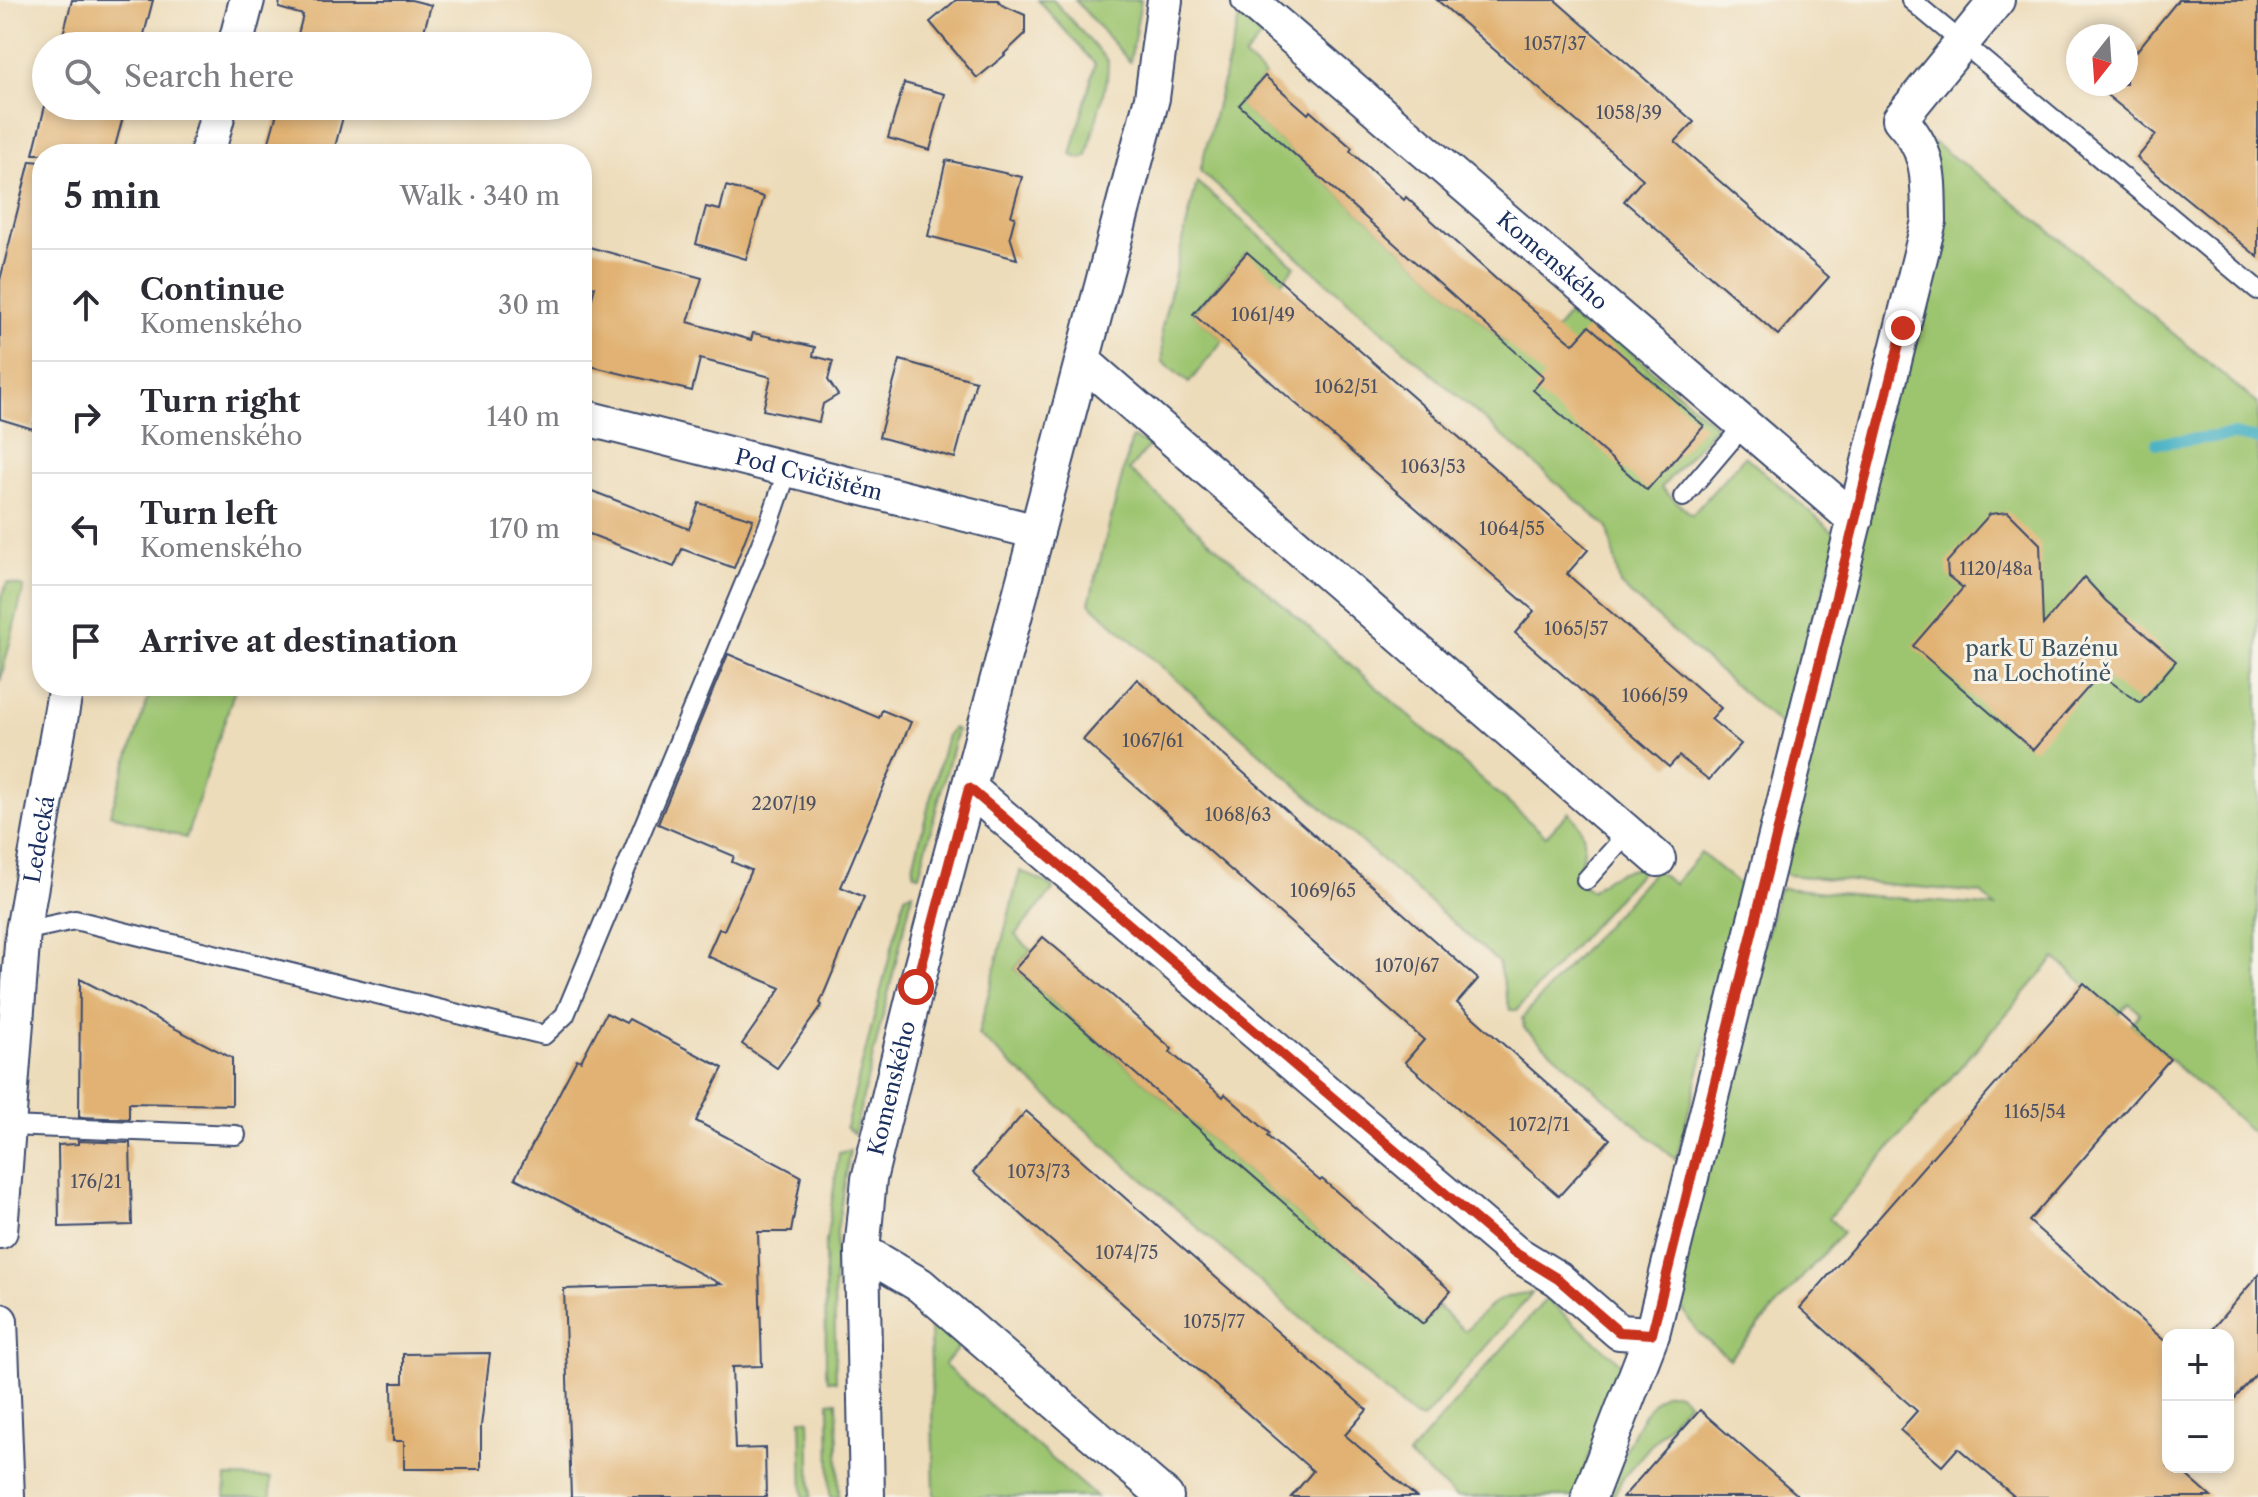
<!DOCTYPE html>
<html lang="en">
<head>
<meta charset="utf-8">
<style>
	:root { --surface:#fff; --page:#f2f2f3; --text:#2b2b33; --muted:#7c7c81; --line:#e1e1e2 }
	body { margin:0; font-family:"Libre Caslon Text",serif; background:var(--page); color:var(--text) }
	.controls { position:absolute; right:24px; bottom:24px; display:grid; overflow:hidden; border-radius:16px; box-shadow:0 4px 12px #0003 }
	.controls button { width:72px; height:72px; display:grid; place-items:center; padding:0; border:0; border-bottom:2px solid var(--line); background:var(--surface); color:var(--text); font:40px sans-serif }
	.compass { position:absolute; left:2066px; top:24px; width:72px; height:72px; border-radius:50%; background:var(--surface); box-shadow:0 4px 12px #0003; rotate:197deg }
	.stop { position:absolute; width:24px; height:24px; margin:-18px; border:6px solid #c8321e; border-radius:50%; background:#fff }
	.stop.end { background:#c8321e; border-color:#fff; box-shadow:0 2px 8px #0008 }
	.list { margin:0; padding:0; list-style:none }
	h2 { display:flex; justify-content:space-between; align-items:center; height:104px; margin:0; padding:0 32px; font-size:34px }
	h2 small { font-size:26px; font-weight:400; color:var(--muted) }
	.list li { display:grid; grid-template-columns:52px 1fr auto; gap:24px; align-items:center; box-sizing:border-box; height:112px; padding:0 32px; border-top:2px solid var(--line) }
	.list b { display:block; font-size:30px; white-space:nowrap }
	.list p { margin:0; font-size:26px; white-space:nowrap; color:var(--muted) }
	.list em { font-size:26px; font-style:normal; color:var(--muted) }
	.icon { flex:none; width:44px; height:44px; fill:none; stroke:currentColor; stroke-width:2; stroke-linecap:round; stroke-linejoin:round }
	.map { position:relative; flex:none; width:2258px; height:1497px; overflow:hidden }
	.search { position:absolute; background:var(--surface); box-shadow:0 4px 12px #0003; left:32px; top:32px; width:560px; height:88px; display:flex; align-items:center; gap:20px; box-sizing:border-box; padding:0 28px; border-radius:44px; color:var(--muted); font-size:30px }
	.panel { position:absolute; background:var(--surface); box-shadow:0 4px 12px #0003; left:32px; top:144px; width:560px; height:552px; border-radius:32px }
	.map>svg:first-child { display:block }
	.green { fill:#9dc570; stroke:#5c7a67; stroke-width:2 }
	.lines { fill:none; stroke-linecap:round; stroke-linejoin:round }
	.stream { stroke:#46b1c4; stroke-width:12 }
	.building { fill:#e1b273 }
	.lane-casing { stroke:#3a496c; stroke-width:22 }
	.street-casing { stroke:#3a496c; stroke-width:38 }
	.lane { stroke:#fff; stroke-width:18 }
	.street { stroke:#fff; stroke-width:34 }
	.route { stroke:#c8321e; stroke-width:10 }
	.labels { text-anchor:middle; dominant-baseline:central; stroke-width:6; stroke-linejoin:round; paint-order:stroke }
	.number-label { font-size:18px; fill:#4c5063 }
	.street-label { font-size:22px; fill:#1b2f5e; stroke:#f7f3e8 }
	.park-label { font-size:22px; fill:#3c5462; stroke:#f7f3e8 }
</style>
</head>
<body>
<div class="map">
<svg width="2258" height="1497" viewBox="0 0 2258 1497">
	<rect width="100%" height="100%" fill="#f7f3e8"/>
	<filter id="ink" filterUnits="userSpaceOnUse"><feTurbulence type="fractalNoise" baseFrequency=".0125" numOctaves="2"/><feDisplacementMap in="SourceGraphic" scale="16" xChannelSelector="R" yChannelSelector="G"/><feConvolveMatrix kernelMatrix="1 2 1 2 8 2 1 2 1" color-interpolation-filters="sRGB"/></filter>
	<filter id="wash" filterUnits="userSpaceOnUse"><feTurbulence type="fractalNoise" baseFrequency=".006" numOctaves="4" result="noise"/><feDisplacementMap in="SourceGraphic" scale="32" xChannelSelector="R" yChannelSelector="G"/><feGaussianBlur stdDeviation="1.8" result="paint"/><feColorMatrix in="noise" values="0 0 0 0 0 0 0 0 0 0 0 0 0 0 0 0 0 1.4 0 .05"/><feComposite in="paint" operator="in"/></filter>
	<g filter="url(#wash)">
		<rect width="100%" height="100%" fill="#eddcba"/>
		<g class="green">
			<path d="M 1038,0 L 1053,0 L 1108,61 L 1107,79 L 1087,156 L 1082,159 L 1071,155 L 1095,64 Z"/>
			<path d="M 1075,0 L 1141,0 L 1130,62 Z"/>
			<path d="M 1239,19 L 1258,25 L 1266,31 L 1244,57 L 1265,76 L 1240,105 L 1506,343 L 1548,338 L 1577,305 L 1716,426 L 1661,488 L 1692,515 L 1745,456 L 1838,536 L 1786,730 L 1620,585 L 1608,528 L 1200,171 Z"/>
			<path d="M 1900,119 L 2009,197 L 2258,404 L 2258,1137 L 2130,1024 L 2140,1013 L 2129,1003 L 2119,1015 L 2055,958 L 1829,1218 L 1843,1232 L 1729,1359 L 1697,1331 L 1680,1306 L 1677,1282 L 1778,890 L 1782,888 L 1996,907 L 1981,893 L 1788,875 L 1782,870 L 1929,221 Z"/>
			<path d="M 1197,182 L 1295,266 L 1281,283 L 1246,253 L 1193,313 L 1223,340 L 1189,383 L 1163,362 L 1162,327 Z"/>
			<path d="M 1132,438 L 1150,445 L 1129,470 L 1546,836 L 1569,812 C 1591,835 1586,850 1575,878 L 1591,891 L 1607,878 L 1621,872 L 1646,866 L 1517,1010 L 1510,1010 L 1498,962 L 1089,603 Z"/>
			<path d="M 7,583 L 24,587 L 0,682 L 0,602 Z"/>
			<path d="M 152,686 L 236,686 L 186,838 L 110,814 Z"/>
			<path d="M 953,728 L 957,730 L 919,875 L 914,874 L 913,866 L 947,735 Z"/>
			<path d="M 1701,853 L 1746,890 L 1676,1160 L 1524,1028 L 1522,1018 L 1655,870 L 1674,884 Z"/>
			<path d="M 1020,871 L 1045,882 L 1054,889 L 1015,935 L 1031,950 L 1015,969 L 1423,1323 L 1438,1307 L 1465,1331 C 1488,1307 1497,1294 1532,1293 L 1423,1419 L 1413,1416 L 978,1035 Z"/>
			<path d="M 913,892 L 854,1134 L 846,1127 L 905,896 Z"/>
			<path d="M 850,1150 L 837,1231 L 834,1286 L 836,1381 L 828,1380 L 826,1372 L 825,1249 L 839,1153 Z"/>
			<path d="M 1546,1299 L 1623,1365 L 1574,1497 L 1456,1497 L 1408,1456 Z"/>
			<path d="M 930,1327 L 946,1330 L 964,1341 L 944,1365 L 1096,1497 L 934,1497 Z"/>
			<path d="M 1665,1393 L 1679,1393 L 1688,1401 L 1622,1479 L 1613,1497 L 1608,1497 C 1621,1464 1635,1412 1665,1393 Z"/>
			<path d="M 837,1401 L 839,1497 L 830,1497 L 829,1402 Z"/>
			<path d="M 801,1419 L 809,1420 L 811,1497 L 803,1497 Z"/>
			<path d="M 226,1477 L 271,1478 L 271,1497 L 225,1497 Z"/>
		</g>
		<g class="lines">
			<path class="stream" d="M 2157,443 L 2234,435 L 2258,439"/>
		</g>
		<g id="blocks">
			<g class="building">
				<path d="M 72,0 L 153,0 L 141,46 L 60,46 Z"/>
				<path d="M 280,0 L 411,0 L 431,5 L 420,46 L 371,33 L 370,36 L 358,32 L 354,46 L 295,46 L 303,15 L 279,8 Z"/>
				<path d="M 956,0 L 998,0 L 1002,5 L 1025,15 L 1025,34 L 1004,54 L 1005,55 L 977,78 L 930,22 Z"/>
				<path d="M 1437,0 L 1555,0 L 1694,122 L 1675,142 L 1829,277 L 1778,335 L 1624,201 L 1643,179 Z"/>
				<path d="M 2178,0 L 2258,0 L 2258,257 L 2137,158 L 2156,135 L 2103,92 L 2110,84 L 2126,84 L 2126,64 Z"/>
				<path d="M 1265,76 L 1308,114 L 1310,111 L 1352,148 L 1350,151 L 1404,200 L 1406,197 L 1496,279 L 1573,344 L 1589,326 L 1704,426 L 1647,490 L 1533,390 L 1544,377 L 1239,105 Z"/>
				<path d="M 904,83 L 945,94 L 930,150 L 888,138 Z"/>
				<path d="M 46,102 L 46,106 L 126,106 L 113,154 L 33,154 Z"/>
				<path d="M 279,106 L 346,106 L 333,154 L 301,154 L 268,145 Z"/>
				<path d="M 946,160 L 1022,177 L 1011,216 L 1015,217 L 1010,236 L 1017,259 L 928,236 Z"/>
				<path d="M 30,161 L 42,162 L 42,389 L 33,429 L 0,419 L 0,280 Z"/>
				<path d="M 726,186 L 764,197 L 746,259 L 696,244 L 706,207 L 720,210 Z"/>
				<path d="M 582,245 L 702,278 L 688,322 L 751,340 L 753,333 L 815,347 L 813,356 L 833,361 L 828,380 L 838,395 L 823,404 L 819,422 L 763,410 L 771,377 L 700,359 L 692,391 L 582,364 L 582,334 L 595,287 L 582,283 Z"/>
				<path d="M 1247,252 L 1588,550 L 1567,574 L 1721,708 L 1711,719 L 1741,744 L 1709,780 L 1679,756 L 1669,767 L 1515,633 L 1534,611 L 1193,314 Z"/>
				<path d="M 900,360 L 976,381 L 955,458 L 879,437 Z"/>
				<path d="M 582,487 L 689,529 L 699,503 L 753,519 L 734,568 L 682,549 L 674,567 L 582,531 Z"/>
				<path d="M 2008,512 L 2040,544 L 2043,625 L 2084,577 L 2106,601 L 2176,661 L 2140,703 L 2100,674 L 2033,750 L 1913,646 L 1963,588 L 1948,576 L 1947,562 L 1990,514 Z"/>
				<path d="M 728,654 L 879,718 L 882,710 L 911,722 L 841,887 L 864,897 L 820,1003 L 822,1005 L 777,1068 L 742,1044 L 781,988 L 707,956 L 719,929 L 724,930 L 751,870 L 732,862 L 734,856 L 658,824 Z"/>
				<path d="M 1137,679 L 1478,979 L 1457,1003 L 1610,1139 L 1559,1196 L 1405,1062 L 1424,1040 L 1083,740 Z"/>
				<path d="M 1043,937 L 1114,997 L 1172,1049 L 1170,1052 L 1195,1073 L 1223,1097 L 1225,1094 L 1269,1133 L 1267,1136 L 1320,1181 L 1322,1179 L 1451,1291 L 1423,1324 L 1015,969 Z"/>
				<path d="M 80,979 L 232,1058 L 232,1105 L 129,1103 L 129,1119 L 79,1117 Z"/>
				<path d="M 2084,983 L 2170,1059 L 2029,1221 L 2168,1344 L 2168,1467 L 2177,1467 L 2211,1497 L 2015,1497 L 1958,1448 L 1942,1466 L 1900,1430 L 1917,1411 L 1800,1308 Z"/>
				<path d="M 606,1013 L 626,1023 L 629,1019 L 723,1068 L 696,1121 L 801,1176 L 791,1232 L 758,1232 L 762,1366 L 732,1367 L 735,1449 L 765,1448 L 766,1497 L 571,1497 L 564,1289 L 721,1284 L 515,1178 L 577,1059 L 581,1061 Z"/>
				<path d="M 1026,1111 L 1367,1410 L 1345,1435 L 1416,1497 L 1291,1497 L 1313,1471 L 973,1172 Z"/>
				<path d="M 78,1141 L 130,1143 L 132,1225 L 59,1227 L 58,1145 L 78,1144 Z"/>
				<path d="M 2258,1275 L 2258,1372 L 2228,1406 L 2228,1335 L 2207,1335 Z"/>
				<path d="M 490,1353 L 481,1426 L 481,1469 L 404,1469 L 404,1441 L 393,1441 L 392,1383 L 403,1383 L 403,1354 Z"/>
				<path d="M 1700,1410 L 1765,1467 L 1800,1497 L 1623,1497 Z"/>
			</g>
		</g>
	</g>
	<g filter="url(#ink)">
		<use href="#blocks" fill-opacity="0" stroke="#3a496c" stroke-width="2"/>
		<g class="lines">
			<g class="lane-casing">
				<g id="lane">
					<path d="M 1911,0 L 2258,290"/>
					<path d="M 1683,497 L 1744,425"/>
					<path d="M 1586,880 L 1628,833"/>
					<path d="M 23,931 L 75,920 L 544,1035 L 565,1015 L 768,527 L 788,469"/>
					<path d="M 9,1126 L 236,1135"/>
				</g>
			</g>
			<g class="street-casing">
				<g id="street">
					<path id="s1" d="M 1249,0 L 1855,520"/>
					<path d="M 235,46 L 247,0"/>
					<path d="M 207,154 L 220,106"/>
					<path d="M 1083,361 L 1658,859"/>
					<path id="s2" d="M 582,417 L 1037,532"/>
					<path d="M 969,788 L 1514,1252 L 1558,1279 L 1619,1332 L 1652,1334"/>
					<path id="s3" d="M 0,1231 L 23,931 L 66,686"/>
					<path d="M 862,1251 L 920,1285 L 1166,1497"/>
					<path d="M 0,1321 L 7,1497"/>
					<path id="s4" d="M 867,1497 L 862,1251 L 869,1179 L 916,987 L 1152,98 L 1165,0"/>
					<path d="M 1589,1497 L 1652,1334 L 1929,221 C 1928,178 1931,152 1900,119 L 1997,0"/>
				</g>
			</g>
			<use href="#lane" class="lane"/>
			<use href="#street" class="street"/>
		</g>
	</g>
	<g class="lines" filter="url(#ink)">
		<path class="route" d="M 916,987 L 969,788 L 1514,1252 L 1558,1279 L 1619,1332 L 1652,1334 L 1903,328"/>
	</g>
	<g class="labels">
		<g class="number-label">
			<text x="1555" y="44">1057/37</text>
			<text x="1629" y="113">1058/39</text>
			<text x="1263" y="315">1061/49</text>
			<text x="1346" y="387">1062/51</text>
			<text x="1433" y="467">1063/53</text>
			<text x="1512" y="529">1064/55</text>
			<text x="1996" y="569">1120/48a</text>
			<text x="1576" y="629">1065/57</text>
			<text x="1655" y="696">1066/59</text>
			<text x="1153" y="741">1067/61</text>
			<text x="784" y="804">2207/19</text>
			<text x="1238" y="815">1068/63</text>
			<text x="1323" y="891">1069/65</text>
			<text x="1407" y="966">1070/67</text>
			<text x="2035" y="1112">1165/54</text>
			<text x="1539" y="1125">1072/71</text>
			<text x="1039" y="1172">1073/73</text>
			<text x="96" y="1182">176/21</text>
			<text x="1127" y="1253">1074/75</text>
			<text x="1214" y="1322">1075/77</text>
		</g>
		<g class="street-label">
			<text stroke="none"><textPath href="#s1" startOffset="400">Komenského</textPath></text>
			<text stroke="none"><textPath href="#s2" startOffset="234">Pod Cvičištěm</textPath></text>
			<text stroke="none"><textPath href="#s3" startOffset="394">Ledecká</textPath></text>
			<text stroke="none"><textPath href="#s4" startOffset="412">Komenského</textPath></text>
		</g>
		<g class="park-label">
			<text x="2042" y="648">park U Bazénu<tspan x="2042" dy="25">na Lochotíně</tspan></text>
		</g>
	</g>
</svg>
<div class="controls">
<button>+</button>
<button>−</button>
</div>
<svg class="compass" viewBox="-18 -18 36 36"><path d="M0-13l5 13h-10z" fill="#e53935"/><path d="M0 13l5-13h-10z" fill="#7c7c81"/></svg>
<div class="stop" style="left:916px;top:987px"></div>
<div class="stop end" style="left:1903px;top:328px"></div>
<div class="search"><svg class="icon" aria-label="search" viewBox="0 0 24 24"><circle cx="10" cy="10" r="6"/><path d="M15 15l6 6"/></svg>Search here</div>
<section class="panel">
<h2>5 min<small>Walk · 340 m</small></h2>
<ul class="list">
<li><svg class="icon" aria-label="ahead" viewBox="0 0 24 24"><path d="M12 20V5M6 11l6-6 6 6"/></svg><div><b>Continue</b><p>Komenského</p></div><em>30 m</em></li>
<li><svg class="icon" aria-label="right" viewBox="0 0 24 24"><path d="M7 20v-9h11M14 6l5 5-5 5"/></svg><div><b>Turn right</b><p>Komenského</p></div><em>140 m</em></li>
<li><svg class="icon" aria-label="left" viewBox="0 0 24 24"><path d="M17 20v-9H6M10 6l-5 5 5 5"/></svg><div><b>Turn left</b><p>Komenského</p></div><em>170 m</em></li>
<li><svg class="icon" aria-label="arrive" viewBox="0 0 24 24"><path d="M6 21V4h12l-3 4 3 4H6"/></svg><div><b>Arrive at destination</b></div></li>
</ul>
</section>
</div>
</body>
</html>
